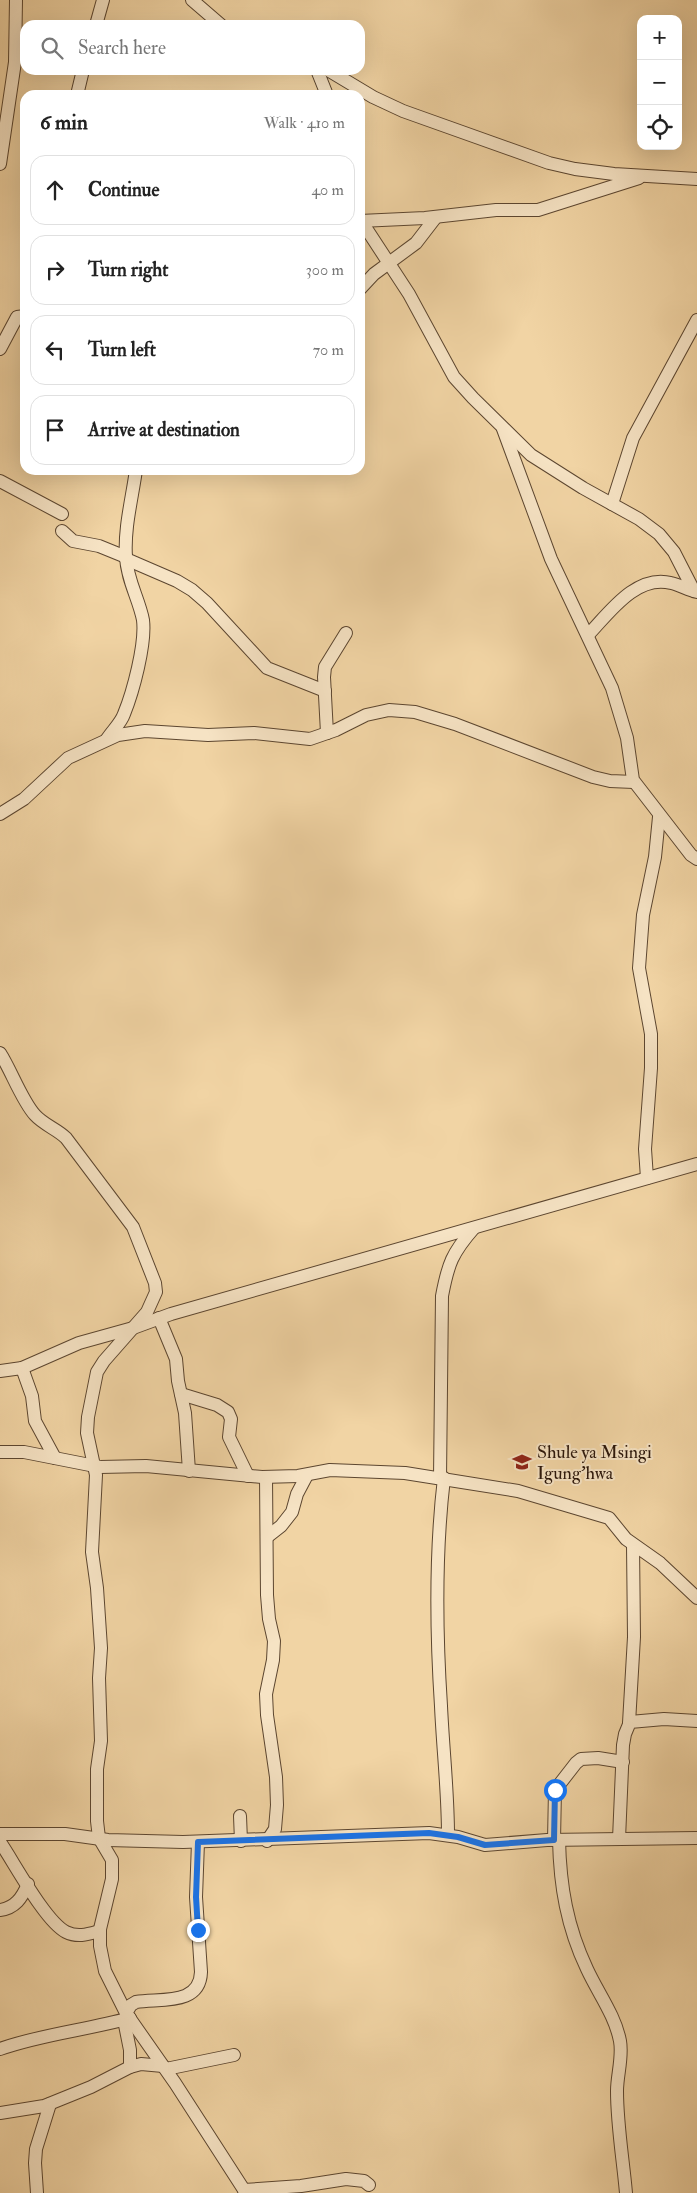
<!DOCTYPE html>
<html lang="en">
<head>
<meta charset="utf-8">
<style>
	:root { --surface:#fff; --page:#f6f6f6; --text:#222; --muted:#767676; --line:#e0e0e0 }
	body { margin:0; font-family:"IM FELL Double Pica",serif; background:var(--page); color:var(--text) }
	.controls { position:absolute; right:15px; top:15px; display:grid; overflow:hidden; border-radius:10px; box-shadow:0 5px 20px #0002 }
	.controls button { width:45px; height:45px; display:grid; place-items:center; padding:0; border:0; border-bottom:1px solid var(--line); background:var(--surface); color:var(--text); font:25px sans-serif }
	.stop { position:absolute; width:15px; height:15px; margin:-11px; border:4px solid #1a73e8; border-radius:50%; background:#fff }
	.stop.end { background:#1a73e8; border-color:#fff; box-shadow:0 1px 5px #0008 }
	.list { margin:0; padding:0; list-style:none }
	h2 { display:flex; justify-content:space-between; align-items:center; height:65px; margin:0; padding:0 20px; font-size:21px }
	h2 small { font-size:16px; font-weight:400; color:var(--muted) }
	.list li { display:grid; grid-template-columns:32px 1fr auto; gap:15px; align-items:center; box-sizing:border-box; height:70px; margin:0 10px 10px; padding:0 10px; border:1px solid var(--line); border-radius:15px }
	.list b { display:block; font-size:19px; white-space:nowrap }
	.list em { font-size:16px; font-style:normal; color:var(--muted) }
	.icon { flex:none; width:28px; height:28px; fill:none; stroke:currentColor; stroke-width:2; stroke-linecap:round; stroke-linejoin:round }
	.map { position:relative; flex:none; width:697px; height:2193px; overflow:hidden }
	.search { position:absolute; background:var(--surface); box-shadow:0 5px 20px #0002; left:20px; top:20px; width:345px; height:55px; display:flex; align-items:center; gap:12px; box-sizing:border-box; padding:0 18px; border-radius:15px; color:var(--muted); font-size:19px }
	.panel { position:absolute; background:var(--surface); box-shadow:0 5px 20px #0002; left:20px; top:90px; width:345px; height:385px; border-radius:15px }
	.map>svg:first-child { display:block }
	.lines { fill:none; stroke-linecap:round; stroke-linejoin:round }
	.minor-casing { stroke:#5c4630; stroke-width:14 }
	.minor { stroke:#f6e3c4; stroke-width:12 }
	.route { stroke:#1a73e8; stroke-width:6 }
	.labels { text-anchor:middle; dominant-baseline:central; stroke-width:4; stroke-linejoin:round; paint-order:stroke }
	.poi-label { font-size:18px; fill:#2b160a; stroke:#f6e3c4; text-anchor:start }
</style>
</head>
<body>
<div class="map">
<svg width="697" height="2193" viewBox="0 0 697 2193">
	<rect width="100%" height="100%" fill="#f1d4a4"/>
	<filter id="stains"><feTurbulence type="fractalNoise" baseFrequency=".004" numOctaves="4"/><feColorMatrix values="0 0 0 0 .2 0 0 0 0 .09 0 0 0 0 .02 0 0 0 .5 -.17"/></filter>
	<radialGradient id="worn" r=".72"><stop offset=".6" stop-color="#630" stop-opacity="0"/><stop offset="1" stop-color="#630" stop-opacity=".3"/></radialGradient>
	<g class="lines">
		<g class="minor-casing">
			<g id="minor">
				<path d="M 192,0 L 221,25"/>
				<path d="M 96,25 L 103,0"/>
				<path d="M 317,70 L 327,95"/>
				<path d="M 328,70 L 373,97 L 403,111 L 549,163 L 575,169 L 614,174 L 697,179"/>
				<path d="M 77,95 L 83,70"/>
				<path d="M 0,164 L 15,62 L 16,0"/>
				<path d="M 360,219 L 409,294 L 454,377 L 473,398 L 531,455 L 583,488 L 639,519 L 659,534 L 674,552 L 694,591"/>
				<path d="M 360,221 L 425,218 L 496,210 L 538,210 L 639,178"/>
				<path d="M 360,289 L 374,274 L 416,243 L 436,217"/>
				<path d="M 0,349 L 17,317 L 25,316"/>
				<path d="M 503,429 L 551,559 L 612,688 L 627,738 L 633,780 L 691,855 L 697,859"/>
				<path d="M 0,481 L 62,514"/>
				<path d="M 612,504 L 633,438 L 697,320"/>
				<path d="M 62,531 L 73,541 L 99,546 L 126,557"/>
				<path d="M 126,559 L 177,581 L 192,590 L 207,603 L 267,668 L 325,691"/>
				<path d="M 588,635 C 609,613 636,574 671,583 C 680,585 688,590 697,592"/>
				<path d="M 327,733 L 324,677 L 325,667 L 346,633"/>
				<path d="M 107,739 C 112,731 121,723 124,714 C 133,692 146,644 143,620 C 139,599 127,580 126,557 C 124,528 132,499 136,470"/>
				<path d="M 0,814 L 24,799 L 68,758 L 118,735 L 145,731 L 208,735 L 254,733 L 310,739 L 336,730 L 366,715 L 389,710 L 415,712 L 455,724 L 593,777 L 610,781 L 634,782"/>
				<path d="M 0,1053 C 11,1070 22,1101 35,1115 C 44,1125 57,1129 66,1138 L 133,1227 L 155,1283 L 156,1292 L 147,1312 L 104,1361 L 97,1372 L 88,1417 L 87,1433 L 96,1475 L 92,1552 L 97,1588 L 101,1648 L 99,1678 L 101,1741 L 97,1769 L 97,1821 L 99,1838 L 112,1860 L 112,1879 L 100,1929 L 100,1946 L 105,1971 L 126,2013 L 175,2083 L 246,2193"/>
				<path d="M 647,1178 L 645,1149 L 651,1068 L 651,1034 L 639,968 L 643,915 L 655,857 L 659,817"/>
				<path d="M 159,1318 L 176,1359 L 178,1381 L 185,1413 L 189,1471"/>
				<path d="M 22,1368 L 32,1396 L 35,1421 L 55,1458"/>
				<path d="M 0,1371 L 22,1368 L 79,1343 L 133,1328 L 171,1314 L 697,1164"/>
				<path d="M 181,1394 L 217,1405 L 228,1412 L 231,1419 L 229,1437 L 248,1476"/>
				<path d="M 0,1452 L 24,1452 L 100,1467 L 146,1466 L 262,1477 L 298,1476 L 330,1470 L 405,1473 L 518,1491 L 609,1518 L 626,1539 L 660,1563 L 697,1598"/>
				<path d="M 266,1477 L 267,1595 L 269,1619 L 274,1641 L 273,1660 L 266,1694 L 267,1715 L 276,1777 L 277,1805 L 275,1829 L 267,1841"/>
				<path d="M 440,1478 L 442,1296 C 448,1264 452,1253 474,1228"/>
				<path d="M 444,1478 C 435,1554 436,1630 441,1706 C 443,1750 448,1792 448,1835"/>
				<path d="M 267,1537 L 281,1526 L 292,1512 L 297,1494 L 307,1475"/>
				<path d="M 629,1723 L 634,1637 L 633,1545"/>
				<path d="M 240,1816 L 241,1841"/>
				<path d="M 0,1834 L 65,1834 L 108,1840 L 183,1842 L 429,1833 L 458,1837 L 485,1845 L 547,1840 L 697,1838"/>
				<path d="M 619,1839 L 623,1745 L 625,1734 L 630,1722 L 664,1719 L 697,1721"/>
				<path d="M 554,1840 L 555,1790 L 576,1763 L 581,1759 L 598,1758 L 623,1762"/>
				<path d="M 559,1840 C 560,1886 567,1927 587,1969 C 598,1993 615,2015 620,2041 C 623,2057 617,2075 617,2091 C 617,2125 623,2159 626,2193"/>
				<path d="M 0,1842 C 15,1864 45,1921 66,1932 C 78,1938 89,1934 100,1931"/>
				<path d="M 0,1910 C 15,1908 22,1898 28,1884"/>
				<path d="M 126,2013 L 131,2005 L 136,2002 C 160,1998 200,2006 201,1972 L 196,1897 L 198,1842"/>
				<path d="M 124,2020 L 130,2050 L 130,2067"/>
				<path d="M 0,2049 C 42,2034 87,2030 130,2018"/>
				<path d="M 166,2069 L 234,2055"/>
				<path d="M 0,2113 L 44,2106 L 91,2087 L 130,2067 L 141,2064 L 163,2066"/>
				<path d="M 244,2190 L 301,2186 L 346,2179 L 364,2181 L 369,2185"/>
				<path d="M 37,2193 L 35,2163 L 36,2149 L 50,2104"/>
			</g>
		</g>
		<use href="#minor" class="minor"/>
	</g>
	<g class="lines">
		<path class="route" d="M 198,1930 L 196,1897 L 198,1842 L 429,1833 L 458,1837 L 485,1845 L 554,1840 L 555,1790"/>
	</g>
	<defs>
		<g id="school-bare" transform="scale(1.5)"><path d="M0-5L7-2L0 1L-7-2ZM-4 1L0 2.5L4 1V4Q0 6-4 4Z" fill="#8f2418" stroke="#f6e3c4" stroke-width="2.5" paint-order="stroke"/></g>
	</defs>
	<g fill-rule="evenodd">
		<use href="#school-bare" x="522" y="1462"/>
	</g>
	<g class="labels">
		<g class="poi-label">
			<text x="537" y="1452">Shule ya Msingi<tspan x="537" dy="21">Igung'hwa</tspan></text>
		</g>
	</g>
	<rect width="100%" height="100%" filter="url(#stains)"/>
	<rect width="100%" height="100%" fill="url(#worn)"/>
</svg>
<div class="controls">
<button>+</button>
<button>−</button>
<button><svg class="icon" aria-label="locate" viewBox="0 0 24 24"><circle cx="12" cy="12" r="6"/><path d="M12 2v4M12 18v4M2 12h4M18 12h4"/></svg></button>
</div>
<div class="stop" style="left:555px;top:1790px"></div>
<div class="stop end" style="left:198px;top:1930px"></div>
<div class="search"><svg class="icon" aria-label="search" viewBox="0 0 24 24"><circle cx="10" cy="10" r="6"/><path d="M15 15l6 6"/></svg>Search here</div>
<section class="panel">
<h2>6 min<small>Walk · 410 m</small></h2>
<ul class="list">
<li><svg class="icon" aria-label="ahead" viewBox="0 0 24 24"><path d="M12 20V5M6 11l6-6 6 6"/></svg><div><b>Continue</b></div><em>40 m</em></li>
<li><svg class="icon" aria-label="right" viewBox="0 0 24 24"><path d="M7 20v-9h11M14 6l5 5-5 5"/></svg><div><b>Turn right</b></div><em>300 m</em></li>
<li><svg class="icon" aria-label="left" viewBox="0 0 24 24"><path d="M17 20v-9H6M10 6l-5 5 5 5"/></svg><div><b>Turn left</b></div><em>70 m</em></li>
<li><svg class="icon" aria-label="arrive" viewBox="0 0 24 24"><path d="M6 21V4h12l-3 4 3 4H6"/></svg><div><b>Arrive at destination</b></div></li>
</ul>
</section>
</div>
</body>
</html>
